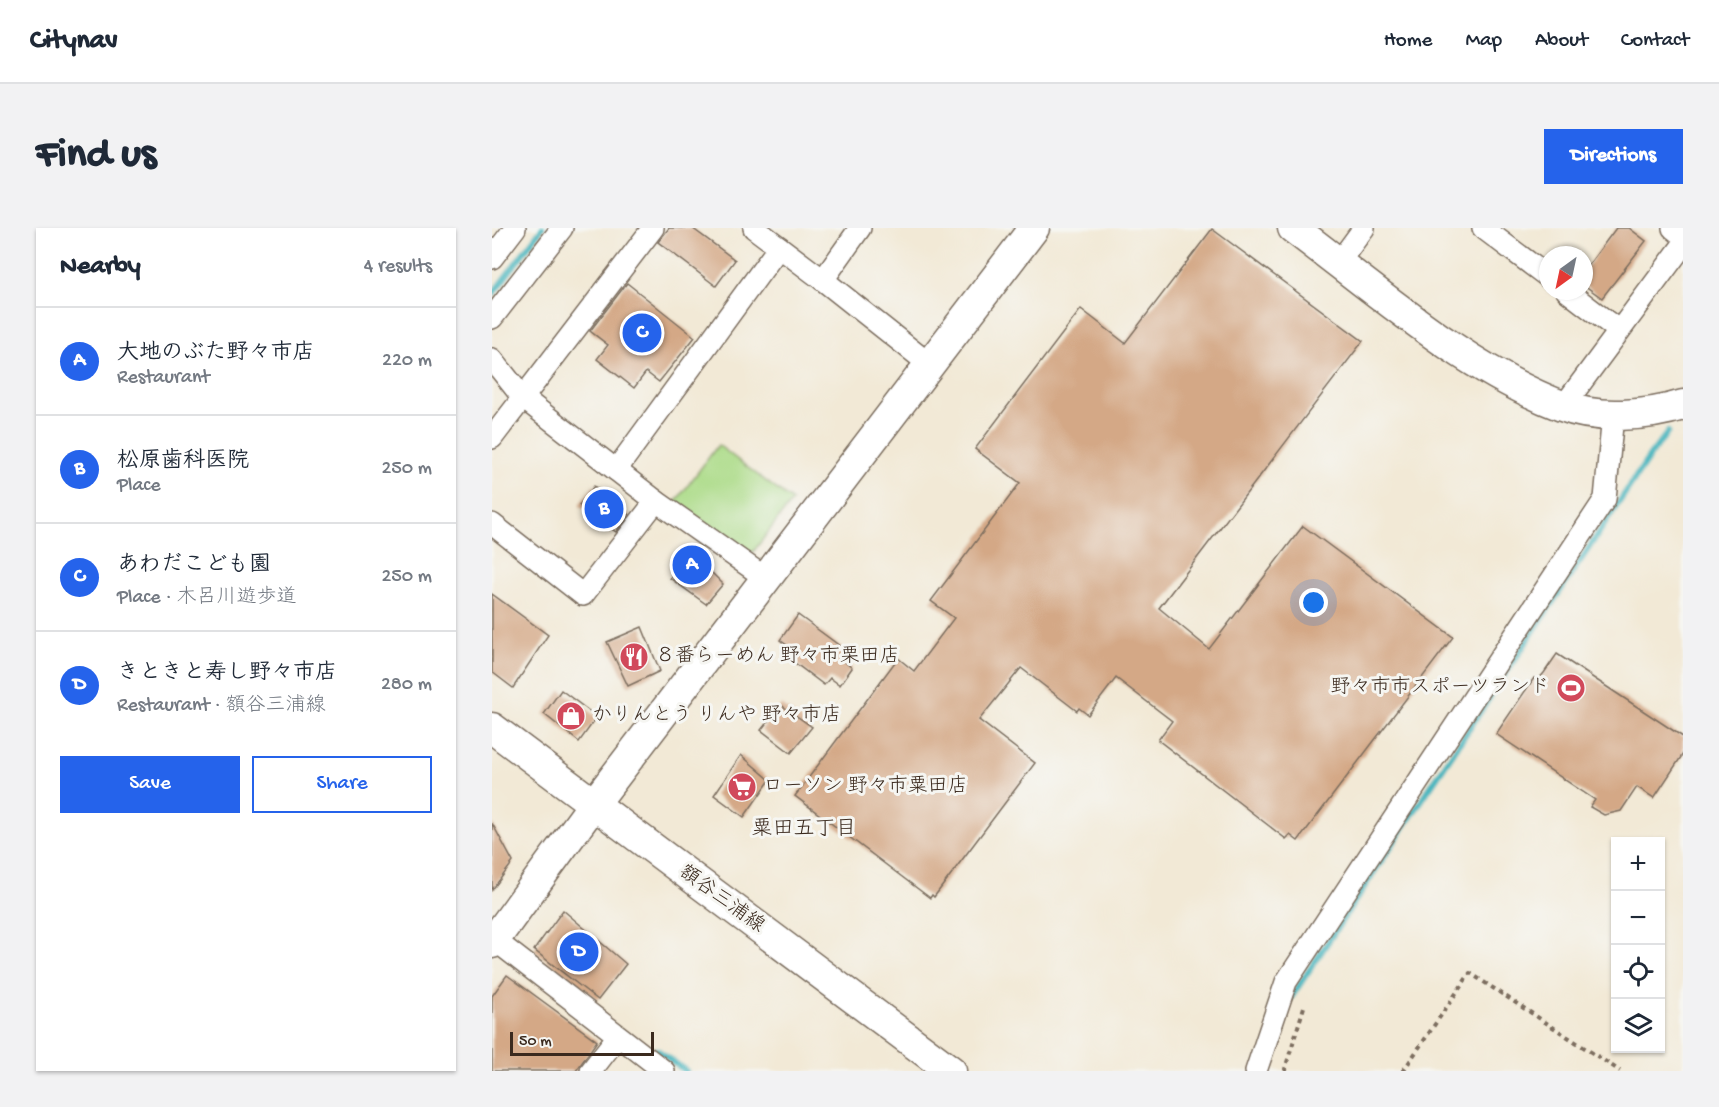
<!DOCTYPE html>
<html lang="en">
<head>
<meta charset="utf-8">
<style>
	:root { --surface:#fff; --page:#f2f2f3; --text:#1f2937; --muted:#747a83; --line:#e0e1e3; --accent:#2563eb }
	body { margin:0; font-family:"Gochi Hand","Klee One",sans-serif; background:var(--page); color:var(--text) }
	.controls { position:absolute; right:18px; bottom:18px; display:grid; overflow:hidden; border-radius:0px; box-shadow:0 2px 4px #0004 }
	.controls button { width:54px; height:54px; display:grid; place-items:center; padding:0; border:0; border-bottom:2px solid var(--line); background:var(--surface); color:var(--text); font:30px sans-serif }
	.compass { position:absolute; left:1047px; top:18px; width:54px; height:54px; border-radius:50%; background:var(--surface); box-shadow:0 2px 4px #0004; rotate:213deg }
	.scale { position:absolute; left:18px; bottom:15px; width:144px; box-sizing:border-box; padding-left:6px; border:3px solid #3b2a1e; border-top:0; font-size:16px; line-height:21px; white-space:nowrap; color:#3b2a1e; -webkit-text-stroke:4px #f6f6f2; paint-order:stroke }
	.you { position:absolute; left:822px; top:375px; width:21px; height:21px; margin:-15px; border:4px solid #fff; border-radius:50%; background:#1a73e8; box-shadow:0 0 0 9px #1a73e833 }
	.badge { display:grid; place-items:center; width:39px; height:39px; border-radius:50%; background:var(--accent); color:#fff; font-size:20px; font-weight:700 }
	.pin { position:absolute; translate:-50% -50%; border:3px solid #fff; box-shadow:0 2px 6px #0006 }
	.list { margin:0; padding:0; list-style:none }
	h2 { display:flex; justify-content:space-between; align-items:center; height:78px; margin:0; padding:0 24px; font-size:26px }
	h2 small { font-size:20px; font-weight:400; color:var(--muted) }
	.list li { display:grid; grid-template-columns:39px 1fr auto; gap:18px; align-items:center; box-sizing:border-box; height:108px; padding:0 24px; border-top:2px solid var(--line) }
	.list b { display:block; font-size:22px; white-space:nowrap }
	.list p { margin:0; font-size:20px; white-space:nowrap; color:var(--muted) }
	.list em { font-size:20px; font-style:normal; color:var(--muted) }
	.actions { display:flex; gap:12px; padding:18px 24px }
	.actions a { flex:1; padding:14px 0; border:2px solid var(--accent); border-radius:0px; text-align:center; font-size:21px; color:var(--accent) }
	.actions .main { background:var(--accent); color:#fff }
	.icon { flex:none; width:33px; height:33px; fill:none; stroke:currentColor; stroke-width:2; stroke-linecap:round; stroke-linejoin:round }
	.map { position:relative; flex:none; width:1191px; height:843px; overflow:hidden; border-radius:0px }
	header { display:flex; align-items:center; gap:36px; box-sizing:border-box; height:84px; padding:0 30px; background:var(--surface); border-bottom:2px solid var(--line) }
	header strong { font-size:28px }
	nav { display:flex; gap:33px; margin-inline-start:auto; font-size:21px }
	.intro { display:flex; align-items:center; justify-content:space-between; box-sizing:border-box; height:144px; padding:0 36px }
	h1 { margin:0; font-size:42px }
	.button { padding:15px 27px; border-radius:0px; background:var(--accent); color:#fff; font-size:21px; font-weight:700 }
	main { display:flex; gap:36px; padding:0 36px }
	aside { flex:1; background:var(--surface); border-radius:0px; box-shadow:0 2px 4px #0004 }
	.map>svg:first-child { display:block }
	.green { fill:#acdb88; stroke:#748253; stroke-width:1.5 }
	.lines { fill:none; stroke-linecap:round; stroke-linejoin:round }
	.stream { stroke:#46b5be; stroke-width:6 }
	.building { fill:#d4a886 }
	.street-casing { stroke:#7b6d5e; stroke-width:24 }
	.secondary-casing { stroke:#7b6d5e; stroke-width:33 }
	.path { stroke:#7b6d5e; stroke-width:4; stroke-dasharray:4.5 4.5; stroke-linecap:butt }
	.street { stroke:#fff; stroke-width:21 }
	.secondary { stroke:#fff; stroke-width:30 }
	.labels { text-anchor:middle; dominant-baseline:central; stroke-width:6; stroke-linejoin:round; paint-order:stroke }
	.poi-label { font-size:20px; fill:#3b2a1e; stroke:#f6f6f2; text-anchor:start }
	.street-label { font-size:20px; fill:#3b2a1e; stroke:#f6f6f2 }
	.neighbourhood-label { font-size:21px; fill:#3b2a1e; stroke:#f6f6f2 }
</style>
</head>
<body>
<header>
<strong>Citynav</strong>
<nav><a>Home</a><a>Map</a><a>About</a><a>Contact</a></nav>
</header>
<div class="intro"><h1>Find us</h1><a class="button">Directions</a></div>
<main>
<aside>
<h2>Nearby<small>4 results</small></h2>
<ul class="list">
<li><span class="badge">A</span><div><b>大地のぶた野々市店</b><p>Restaurant</p></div><em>220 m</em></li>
<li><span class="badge">B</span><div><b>松原歯科医院</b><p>Place</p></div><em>250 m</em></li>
<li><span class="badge">C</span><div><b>あわだこども園</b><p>Place · 木呂川遊歩道</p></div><em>250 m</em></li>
<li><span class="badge">D</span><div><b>きときと寿し野々市店</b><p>Restaurant · 額谷三浦線</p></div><em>280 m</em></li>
</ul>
<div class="actions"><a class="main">Save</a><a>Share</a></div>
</aside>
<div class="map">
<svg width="1191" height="843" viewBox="0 0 1191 843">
	<rect width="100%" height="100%" fill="#f6f6f2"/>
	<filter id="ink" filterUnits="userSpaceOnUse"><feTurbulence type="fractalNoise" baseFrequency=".0167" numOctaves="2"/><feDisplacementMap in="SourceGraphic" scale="12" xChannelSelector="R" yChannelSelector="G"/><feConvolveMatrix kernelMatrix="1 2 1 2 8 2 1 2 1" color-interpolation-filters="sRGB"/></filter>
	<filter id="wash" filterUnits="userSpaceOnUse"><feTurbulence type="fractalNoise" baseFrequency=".008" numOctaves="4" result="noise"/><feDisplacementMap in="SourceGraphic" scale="24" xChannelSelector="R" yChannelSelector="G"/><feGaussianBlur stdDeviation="1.35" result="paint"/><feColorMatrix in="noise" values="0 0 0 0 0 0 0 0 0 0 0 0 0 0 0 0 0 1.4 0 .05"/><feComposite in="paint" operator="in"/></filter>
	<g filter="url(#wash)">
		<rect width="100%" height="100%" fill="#f2e9d6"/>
		<path class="green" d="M 226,217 L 300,273 L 261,324 L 248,325 L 182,276 Z"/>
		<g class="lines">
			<g class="stream">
				<path d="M 0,67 L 50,0"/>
				<path d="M 800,768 L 1159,226 L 1176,204"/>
				<path d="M 165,822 L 194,843"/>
			</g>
		</g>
		<g id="blocks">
			<g class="building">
				<path d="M 177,0 L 200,0 L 243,32 L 224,58 L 166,14 Z"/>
				<path d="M 1124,0 L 1137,0 L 1154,13 L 1110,70 L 1092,57 L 1092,43 Z"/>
				<path d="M 720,1 L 871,113 L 667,380 L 717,421 L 811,298 L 961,409 L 806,613 L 798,607 L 794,611 L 666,512 L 680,493 L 624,450 L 596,487 L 587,480 L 585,483 L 529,440 L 487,492 L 543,535 L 442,669 L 440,667 L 438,670 L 303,568 L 406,430 L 422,443 L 462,390 L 439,373 L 528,255 L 483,221 L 589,81 L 633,115 Z"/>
				<path d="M 135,55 L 203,109 L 167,154 L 154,144 L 142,160 L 105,131 L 116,117 L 98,103 Z"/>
				<path d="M 102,258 L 137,287 L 124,304 L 87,277 Z"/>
				<path d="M 198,323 L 231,356 L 214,376 L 178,350 Z"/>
				<path d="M 0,366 L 56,407 L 21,460 L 0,444 Z"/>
				<path d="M 306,387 L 356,424 L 351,432 L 360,440 L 348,457 L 338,450 L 332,457 L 295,429 L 300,421 L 288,412 Z"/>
				<path d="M 150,399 L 168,443 L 136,458 L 115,414 Z"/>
				<path d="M 1065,426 L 1191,509 L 1191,526 L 1162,570 L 1145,559 L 1129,583 L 1112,587 L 1098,579 L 1103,572 L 1004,506 L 1042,450 L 1045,453 L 1052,445 Z"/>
				<path d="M 69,462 L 105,489 L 87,514 L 52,486 Z"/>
				<path d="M 289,477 L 320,499 L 299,525 L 269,502 Z"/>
				<path d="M 249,527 L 278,552 L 252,589 L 222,567 Z"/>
				<path d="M 0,595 L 21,634 L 0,662 Z"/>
				<path d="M 71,682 L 134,736 L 106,772 L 42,722 Z"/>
				<path d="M 15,747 L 105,813 L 84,843 L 0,843 L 0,768 Z"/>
			</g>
		</g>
	</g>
	<g filter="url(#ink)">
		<use href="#blocks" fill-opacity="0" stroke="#7b6d5e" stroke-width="1.5"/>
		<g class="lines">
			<g class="street-casing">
				<g id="street">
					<path d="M 262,0 L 331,52"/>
					<path d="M 368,0 L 331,52 L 437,136"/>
					<path d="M 991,0 L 1056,49"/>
					<path d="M 1181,0 L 1191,8"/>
					<path d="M 0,30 L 23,0"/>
					<path d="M 847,34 L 872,0"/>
					<path d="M 1075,63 L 1126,102"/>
					<path d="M 0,90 L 70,0"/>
					<path d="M 0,131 L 31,170 L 164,273 L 275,351"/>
					<path d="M 1071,179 L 1191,17"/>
					<path d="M 0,210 L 161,0"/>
					<path d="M 124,242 L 287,19"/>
					<path d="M 0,296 L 91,367 L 164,273"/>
					<path d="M 0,710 L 172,843"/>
					<path d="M 99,843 L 126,808"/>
					<path d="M 764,843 L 794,754 L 1113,271 L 1121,187"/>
				</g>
			</g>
			<g class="secondary-casing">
				<g id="secondary">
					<path d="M 801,0 C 884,62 973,141 1070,178 C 1105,192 1156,188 1191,177"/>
					<path d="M 0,500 L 459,843"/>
					<path d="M 0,715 L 101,577 L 542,0"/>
				</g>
			</g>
			<g class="path">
				<path d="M 795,843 L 793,841 L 812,779"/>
				<path d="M 911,843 L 978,745 L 1128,843"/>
			</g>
			<use href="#street" class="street"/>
			<use href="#secondary" class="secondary"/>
		</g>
	</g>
	<defs>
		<g id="restaurant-disc" transform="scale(1.5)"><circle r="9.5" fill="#d1495b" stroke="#f6f6f2"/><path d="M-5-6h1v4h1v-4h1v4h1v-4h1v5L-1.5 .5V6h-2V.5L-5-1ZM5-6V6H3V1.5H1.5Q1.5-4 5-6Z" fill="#fff"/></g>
		<g id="stadium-disc" transform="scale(1.5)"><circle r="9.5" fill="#d1495b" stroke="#f6f6f2"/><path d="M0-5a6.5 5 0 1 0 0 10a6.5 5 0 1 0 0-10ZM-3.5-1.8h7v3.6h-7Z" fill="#fff"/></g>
		<g id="shop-disc" transform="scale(1.5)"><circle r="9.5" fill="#d1495b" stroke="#f6f6f2"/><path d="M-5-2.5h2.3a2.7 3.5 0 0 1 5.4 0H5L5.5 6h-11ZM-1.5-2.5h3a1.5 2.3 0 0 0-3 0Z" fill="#fff"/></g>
		<g id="supermarket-disc" transform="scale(1.5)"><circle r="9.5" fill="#d1495b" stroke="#f6f6f2"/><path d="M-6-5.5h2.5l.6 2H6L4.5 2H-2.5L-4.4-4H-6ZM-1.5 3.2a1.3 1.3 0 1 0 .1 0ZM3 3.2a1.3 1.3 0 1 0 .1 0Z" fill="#fff"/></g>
	</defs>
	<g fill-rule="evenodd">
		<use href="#restaurant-disc" x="142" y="429"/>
		<use href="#stadium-disc" x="1079" y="460"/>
		<use href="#shop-disc" x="79" y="488"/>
		<use href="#supermarket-disc" x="250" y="559"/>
	</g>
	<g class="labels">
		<g class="poi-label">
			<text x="163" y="429">８番らーめん 野々市栗田店</text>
			<text x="1058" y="460" text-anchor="end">野々市市スポーツランド</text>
			<text x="100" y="488">かりんとう りんや 野々市店</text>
			<text x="271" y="559">ローソン 野々市粟田店</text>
		</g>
		<g class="street-label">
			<text transform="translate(229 672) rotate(36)">額谷三浦線</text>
		</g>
		<g class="neighbourhood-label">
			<text x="312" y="602">粟田五丁目</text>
		</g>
	</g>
</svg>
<div class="controls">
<button>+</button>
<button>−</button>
<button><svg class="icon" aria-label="locate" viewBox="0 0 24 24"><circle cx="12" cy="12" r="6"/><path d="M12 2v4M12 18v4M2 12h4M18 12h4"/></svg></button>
<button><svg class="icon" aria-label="layers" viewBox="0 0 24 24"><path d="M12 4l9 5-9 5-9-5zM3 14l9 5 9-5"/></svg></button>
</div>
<svg class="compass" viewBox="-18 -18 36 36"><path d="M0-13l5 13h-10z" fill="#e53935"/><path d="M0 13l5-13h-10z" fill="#747a83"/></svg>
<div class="scale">50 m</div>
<div class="you"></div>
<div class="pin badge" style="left:200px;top:337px">A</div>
<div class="pin badge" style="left:112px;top:281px">B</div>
<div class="pin badge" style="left:150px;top:105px">C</div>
<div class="pin badge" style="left:87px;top:724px">D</div>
</div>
</main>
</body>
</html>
